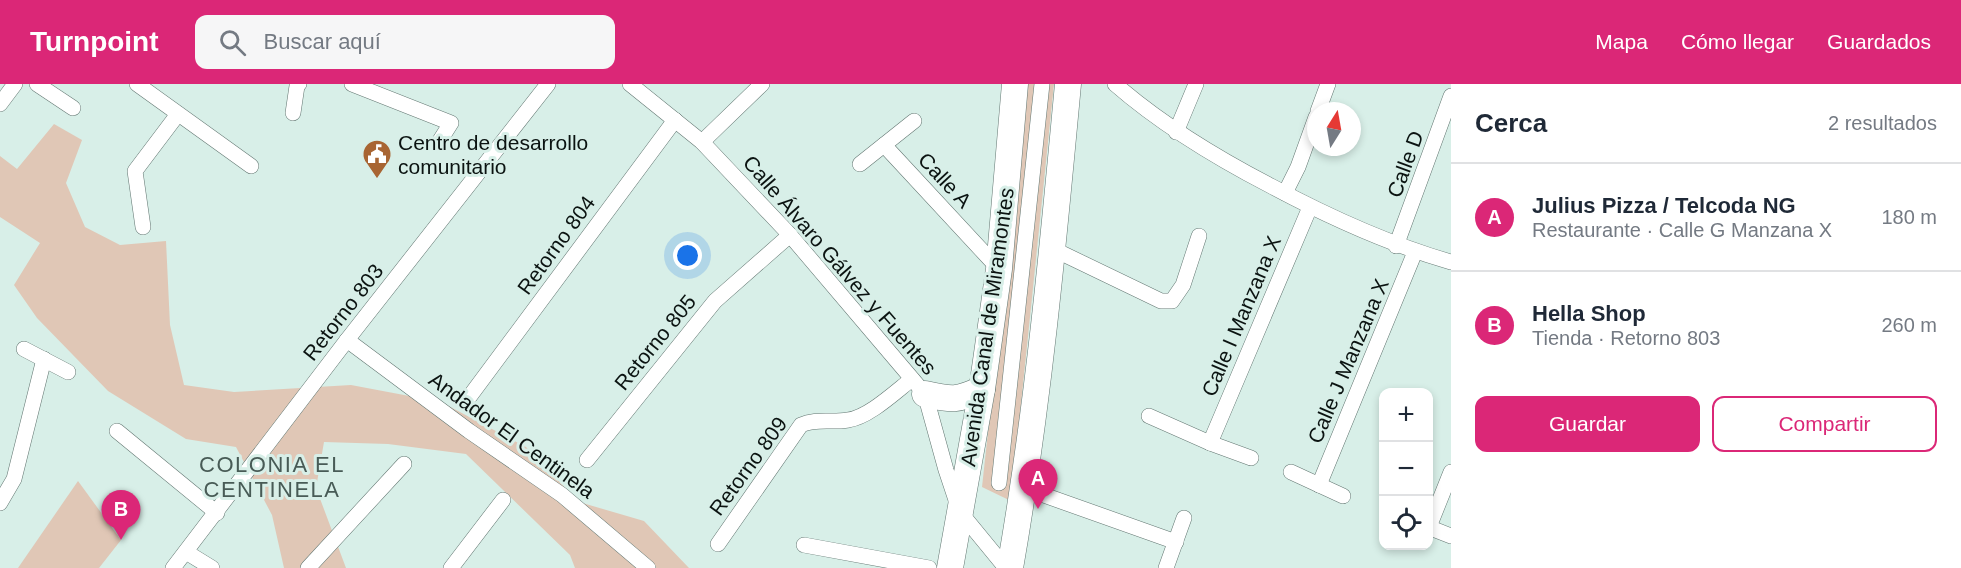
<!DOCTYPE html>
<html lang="es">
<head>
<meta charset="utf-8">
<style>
	:root { --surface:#fff; --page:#f6f6f7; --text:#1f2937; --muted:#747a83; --line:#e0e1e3; --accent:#db2777 }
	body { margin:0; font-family:Helvetica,sans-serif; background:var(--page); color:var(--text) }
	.controls { position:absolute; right:18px; bottom:18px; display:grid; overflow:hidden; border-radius:12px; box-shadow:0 3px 9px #0003 }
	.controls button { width:54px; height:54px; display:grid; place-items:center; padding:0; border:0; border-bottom:2px solid var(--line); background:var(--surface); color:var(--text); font:30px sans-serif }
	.compass { position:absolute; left:1307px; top:18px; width:54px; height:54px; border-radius:50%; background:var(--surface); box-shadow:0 3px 9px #0003; rotate:11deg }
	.you { position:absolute; left:688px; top:172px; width:21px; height:21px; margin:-15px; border:4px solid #fff; border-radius:50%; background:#1a73e8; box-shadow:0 0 0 9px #1a73e833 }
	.badge { display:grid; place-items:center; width:39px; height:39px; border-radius:50%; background:var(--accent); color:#fff; font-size:20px; font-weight:700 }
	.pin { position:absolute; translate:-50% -50px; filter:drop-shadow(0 2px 3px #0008) }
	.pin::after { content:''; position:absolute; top:32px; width:21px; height:18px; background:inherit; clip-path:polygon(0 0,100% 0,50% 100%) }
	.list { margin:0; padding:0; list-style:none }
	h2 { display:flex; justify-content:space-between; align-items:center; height:78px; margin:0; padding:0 24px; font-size:26px }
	h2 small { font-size:20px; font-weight:400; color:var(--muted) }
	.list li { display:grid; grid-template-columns:39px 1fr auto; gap:18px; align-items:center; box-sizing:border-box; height:108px; padding:0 24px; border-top:2px solid var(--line) }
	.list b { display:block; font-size:22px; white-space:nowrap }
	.list p { margin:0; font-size:20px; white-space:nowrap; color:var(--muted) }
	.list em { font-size:20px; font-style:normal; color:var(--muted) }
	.actions { display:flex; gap:12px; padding:18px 24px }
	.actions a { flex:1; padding:14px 0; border:2px solid var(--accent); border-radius:12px; text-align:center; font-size:21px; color:var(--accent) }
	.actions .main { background:var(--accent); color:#fff }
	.icon { flex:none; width:33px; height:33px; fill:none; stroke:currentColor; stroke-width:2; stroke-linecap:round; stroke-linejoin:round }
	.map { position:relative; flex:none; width:1451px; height:484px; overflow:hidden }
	header { display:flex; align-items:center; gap:36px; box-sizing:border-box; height:84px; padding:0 30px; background:var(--accent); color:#fff }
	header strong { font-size:28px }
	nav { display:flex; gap:33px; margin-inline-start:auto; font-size:21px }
	.search { width:420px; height:54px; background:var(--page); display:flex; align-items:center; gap:15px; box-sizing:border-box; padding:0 21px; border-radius:12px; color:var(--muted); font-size:22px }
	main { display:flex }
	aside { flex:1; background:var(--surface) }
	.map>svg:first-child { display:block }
	.green { fill:#e0c7b6 }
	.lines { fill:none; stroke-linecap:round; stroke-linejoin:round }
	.street-casing { stroke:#637772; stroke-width:16 }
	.primary-casing { stroke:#637772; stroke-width:27 }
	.street { stroke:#fff; stroke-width:15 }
	.primary { stroke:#fff; stroke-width:26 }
	.labels { text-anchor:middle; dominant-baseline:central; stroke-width:6; stroke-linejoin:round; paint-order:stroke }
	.poi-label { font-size:21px; fill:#0b1311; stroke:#d8efe8; text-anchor:start }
	.street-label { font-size:21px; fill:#0b1311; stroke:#d8efe8 }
	.neighbourhood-label { font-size:22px; letter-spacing:1.5px; fill:#485b56; stroke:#d8efe8 }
</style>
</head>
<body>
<header>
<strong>Turnpoint</strong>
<div class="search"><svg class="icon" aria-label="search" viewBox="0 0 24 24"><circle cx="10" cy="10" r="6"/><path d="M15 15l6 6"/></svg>Buscar aquí</div>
<nav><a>Mapa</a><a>Cómo llegar</a><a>Guardados</a></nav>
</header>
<main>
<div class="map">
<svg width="1451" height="484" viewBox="0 0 1451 484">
	<rect width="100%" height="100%" fill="#d8efe8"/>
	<g class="green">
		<path d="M 1026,0 L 1054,0 L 1011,417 L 982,403 Z"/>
		<path d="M 54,40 L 82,56 L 66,99 L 85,143 L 120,161 L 166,157 L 170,241 L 184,301 L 234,308 L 351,301 L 441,318 L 526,363 L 579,418 L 644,437 L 689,484 L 575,484 L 570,471 L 466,370 L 388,360 L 324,358 L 316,404 L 346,484 L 284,484 L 272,431 L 236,363 L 186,355 L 108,307 L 37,234 L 14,201 L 40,159 L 0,133 L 0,72 L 17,85 Z"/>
		<path d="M 78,397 L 121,456 L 99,484 L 18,484 Z"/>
	</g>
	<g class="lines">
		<g class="street-casing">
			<g id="street">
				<path d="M 37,0 L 73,24"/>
				<path d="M 137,0 L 251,82"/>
				<path d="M 352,0 L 451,39 L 439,58"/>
				<path d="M 630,0 L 702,58 L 790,151 L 925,310 L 946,386 L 960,428 L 1006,484"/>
				<path d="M 1115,0 C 1162,41 1215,73 1271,102 C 1329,133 1388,160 1451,178"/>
				<path d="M 0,20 L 15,0"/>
				<path d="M 1318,27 L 1328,0"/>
				<path d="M 293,29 L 297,2 L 299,0"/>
				<path d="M 1176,48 L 1196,0"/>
				<path d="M 702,58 L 762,0"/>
				<path d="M 884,61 L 999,185"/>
				<path d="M 860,80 L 914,37"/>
				<path d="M 1285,109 L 1298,83 L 1316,33"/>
				<path d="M 143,143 L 135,87 L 178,30"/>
				<path d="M 1396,162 L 1451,12"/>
				<path d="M 1053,165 L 1161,217 L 1172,217 L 1183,201 L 1199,152"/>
				<path d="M 347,256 L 469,347 L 562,411 L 648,484"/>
				<path d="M 24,265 L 68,288"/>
				<path d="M 470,312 L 675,36"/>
				<path d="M 1149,332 L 1210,359 L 1251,374"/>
				<path d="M 117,347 L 217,429"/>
				<path d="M 1210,359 L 1310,123"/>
				<path d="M 587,376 L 715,217 L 790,151"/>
				<path d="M 1291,388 L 1343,412"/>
				<path d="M 999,399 L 1042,0"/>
				<path d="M 1319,401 L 1415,168"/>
				<path d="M 1024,404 L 1176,458"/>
				<path d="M 0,419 L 14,395 L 44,275"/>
				<path d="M 1428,443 L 1451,452"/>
				<path d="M 1429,443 L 1451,388"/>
				<path d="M 718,460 L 801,341 C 816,334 831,339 848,336 C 869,333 895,308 912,295"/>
				<path d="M 804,461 L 929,484"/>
				<path d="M 186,468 L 212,484"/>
				<path d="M 173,484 L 347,256 L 548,0"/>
				<path d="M 308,484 L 404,380"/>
				<path d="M 451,484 L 503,416"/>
				<path d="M 1166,484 L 1184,434"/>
			</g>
		</g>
		<g class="primary-casing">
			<g id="primary">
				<path d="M 925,310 C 952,316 957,317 982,305"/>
				<path d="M 950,484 L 982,305 L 999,185 L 1015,0"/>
				<path d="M 1010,484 C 1038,324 1053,162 1068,0"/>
			</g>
		</g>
		<use href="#street" class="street"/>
		<use href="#primary" class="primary"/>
	</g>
	<defs>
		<g id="civic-pin" transform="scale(1.5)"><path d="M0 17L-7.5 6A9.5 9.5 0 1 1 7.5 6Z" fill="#a86533" stroke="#d8efe8"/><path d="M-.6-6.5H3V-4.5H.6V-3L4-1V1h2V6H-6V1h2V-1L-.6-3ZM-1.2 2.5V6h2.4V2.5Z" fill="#fff"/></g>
	</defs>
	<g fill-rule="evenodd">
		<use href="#civic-pin" x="377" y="70"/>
	</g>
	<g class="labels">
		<g class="poi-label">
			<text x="398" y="58">Centro de desarrollo<tspan x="398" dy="24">comunitario</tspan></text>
		</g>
		<g class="street-label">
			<text transform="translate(1405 80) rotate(-70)">Calle D</text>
			<text transform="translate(945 96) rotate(47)">Calle A</text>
			<text transform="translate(556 161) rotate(-54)">Retorno 804</text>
			<text transform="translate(840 181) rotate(49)">Calle Álvaro Gálvez y Fuentes</text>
			<text transform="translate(343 228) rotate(-52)">Retorno 803</text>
			<text transform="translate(1241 232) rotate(-67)">Calle I Manzana X</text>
			<text transform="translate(987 243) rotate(-82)">Avenida Canal de Miramontes</text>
			<text transform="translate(655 258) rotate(-51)">Retorno 805</text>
			<text transform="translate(1348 277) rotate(-67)">Calle J Manzana X</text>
			<text transform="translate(512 351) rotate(36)">Andador El Centinela</text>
			<text transform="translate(748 382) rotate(-54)">Retorno 809</text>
		</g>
		<g class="neighbourhood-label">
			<text x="272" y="380">COLONIA EL<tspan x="272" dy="25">CENTINELA</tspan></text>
		</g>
	</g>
</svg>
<div class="controls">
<button>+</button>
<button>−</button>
<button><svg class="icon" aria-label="locate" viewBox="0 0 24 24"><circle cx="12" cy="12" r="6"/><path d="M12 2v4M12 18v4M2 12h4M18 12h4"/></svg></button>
</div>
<svg class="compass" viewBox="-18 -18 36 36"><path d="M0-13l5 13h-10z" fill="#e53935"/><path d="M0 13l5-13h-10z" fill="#747a83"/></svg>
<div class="you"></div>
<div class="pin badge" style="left:1038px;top:425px">A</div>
<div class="pin badge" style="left:121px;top:456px">B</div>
</div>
<aside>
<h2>Cerca<small>2 resultados</small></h2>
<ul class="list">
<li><span class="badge">A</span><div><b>Julius Pizza / Telcoda NG</b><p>Restaurante · Calle G Manzana X</p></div><em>180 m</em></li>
<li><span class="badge">B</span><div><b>Hella Shop</b><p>Tienda · Retorno 803</p></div><em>260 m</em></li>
</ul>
<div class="actions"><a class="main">Guardar</a><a>Compartir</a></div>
</aside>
</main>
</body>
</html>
